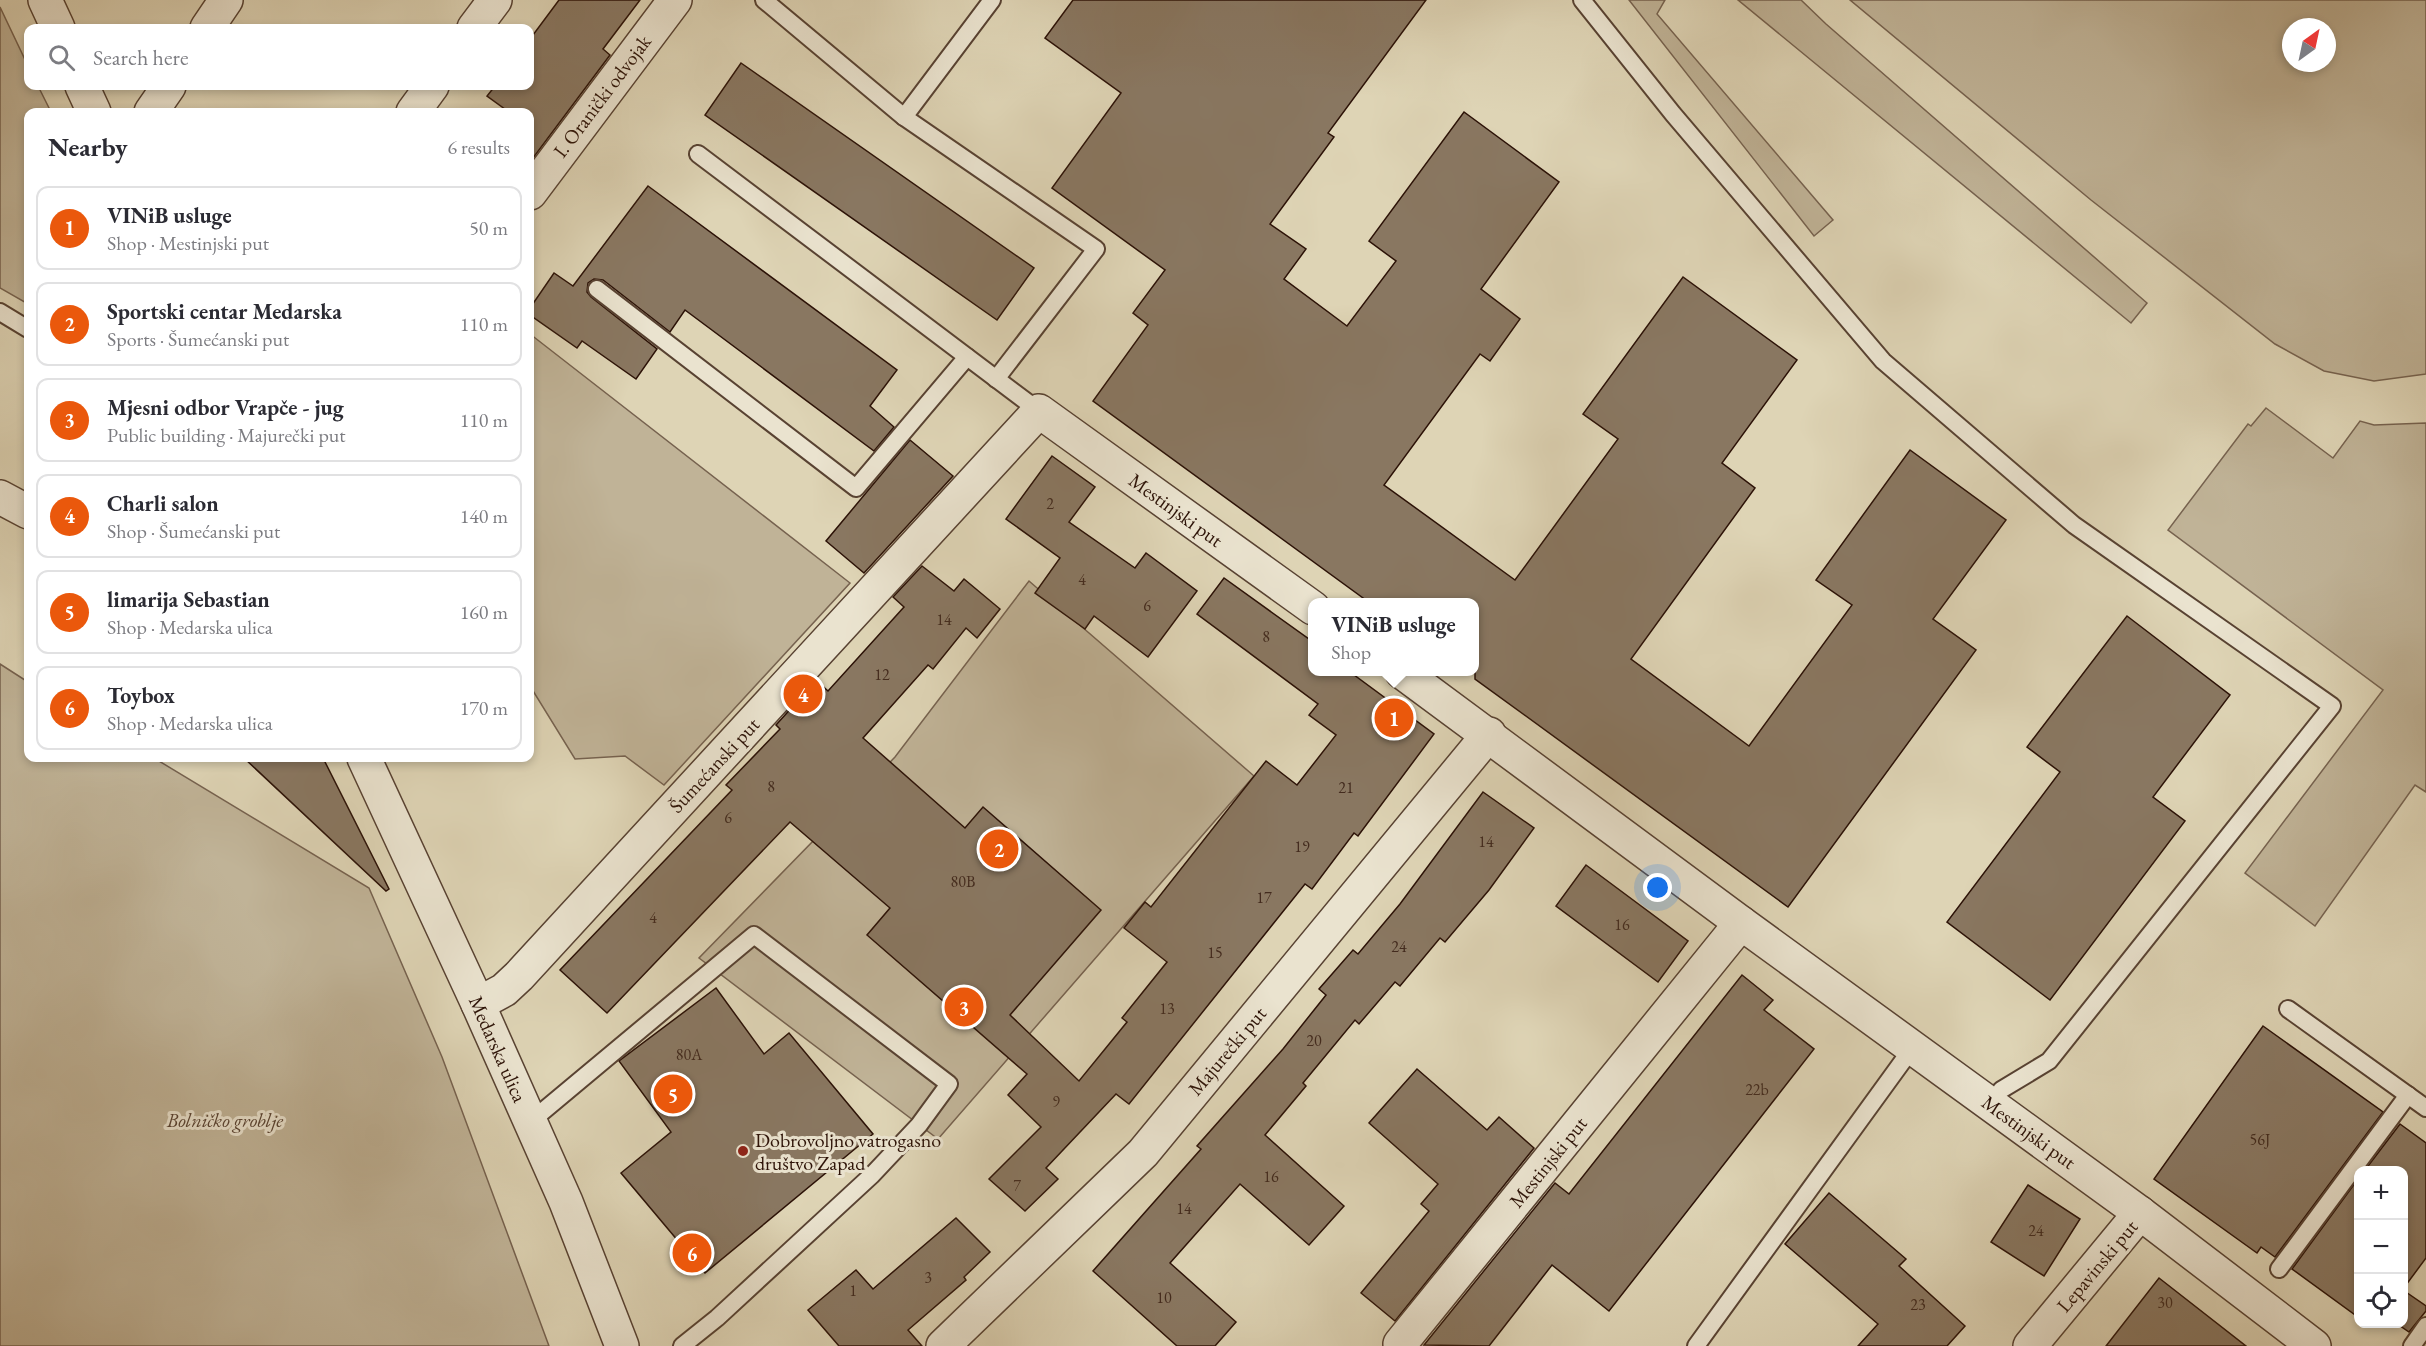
<!DOCTYPE html>
<html lang="en">
<head>
<meta charset="utf-8">
<style>
	:root { --surface:#fff; --page:#f2f2f3; --text:#2b2b33; --muted:#7c7c81; --line:#e1e1e2; --accent:#ea580c }
	body { margin:0; font-family:"EB Garamond",serif; background:var(--page); color:var(--text) }
	.controls { position:absolute; right:18px; bottom:18px; display:grid; overflow:hidden; border-radius:12px; box-shadow:0 3px 9px #0003 }
	.controls button { width:54px; height:54px; display:grid; place-items:center; padding:0; border:0; border-bottom:2px solid var(--line); background:var(--surface); color:var(--text); font:30px sans-serif }
	.compass { position:absolute; left:2282px; top:18px; width:54px; height:54px; border-radius:50%; background:var(--surface); box-shadow:0 3px 9px #0003; rotate:33deg }
	.you { position:absolute; left:1658px; top:888px; width:21px; height:21px; margin:-15px; border:4px solid #fff; border-radius:50%; background:#1a73e8; box-shadow:0 0 0 9px #1a73e833 }
	.badge { display:grid; place-items:center; width:39px; height:39px; border-radius:50%; background:var(--accent); color:#fff; font-size:20px; font-weight:700 }
	.pin { position:absolute; translate:-50% -50%; border:3px solid #fff; box-shadow:0 2px 6px #0006 }
	.popup { position:absolute; left:1308px; top:598px; width:171px; height:78px; box-sizing:border-box; display:grid; place-content:center; border-radius:12px; background:var(--surface); filter:drop-shadow(0 2px 4px #0005); font-size:20px; white-space:nowrap; color:var(--muted) }
	.popup b { font-size:22px; color:var(--text) }
	.popup::after { content:''; position:absolute; left:50%; top:100%; margin-left:-12px; border:12px solid transparent; border-top-color:var(--surface) }
	.list { margin:0; padding:0; list-style:none }
	h2 { display:flex; justify-content:space-between; align-items:center; height:78px; margin:0; padding:0 24px; font-size:26px }
	h2 small { font-size:20px; font-weight:400; color:var(--muted) }
	.list li { display:grid; grid-template-columns:39px 1fr auto; gap:18px; align-items:center; box-sizing:border-box; height:84px; margin:0 12px 12px; padding:0 12px; border:2px solid var(--line); border-radius:12px }
	.list b { display:block; font-size:22px; white-space:nowrap }
	.list p { margin:0; font-size:20px; white-space:nowrap; color:var(--muted) }
	.list em { font-size:20px; font-style:normal; color:var(--muted) }
	.icon { flex:none; width:33px; height:33px; fill:none; stroke:currentColor; stroke-width:2; stroke-linecap:round; stroke-linejoin:round }
	.map { position:relative; flex:none; width:2426px; height:1346px; overflow:hidden }
	.search { position:absolute; background:var(--surface); box-shadow:0 3px 9px #0003; left:24px; top:24px; width:510px; height:66px; display:flex; align-items:center; gap:15px; box-sizing:border-box; padding:0 21px; border-radius:12px; color:var(--muted); font-size:22px }
	.panel { position:absolute; background:var(--surface); box-shadow:0 3px 9px #0003; left:24px; top:108px; width:510px; height:654px; border-radius:12px }
	.map>svg:first-child { display:block }
	.green { fill:#c0b397; stroke:#76624f; stroke-width:1.5; fill-rule:evenodd }
	.building { fill:#897761; stroke:#2c1207; stroke-width:1.5 }
	.lines { fill:none; stroke-linecap:round; stroke-linejoin:round }
	.service-casing { stroke:#584232; stroke-width:20 }
	.minor-casing { stroke:#584232; stroke-width:36 }
	.tertiary-casing { stroke:#584232; stroke-width:36 }
	.service { stroke:#eae3cf; stroke-width:16 }
	.minor { stroke:#eae3cf; stroke-width:33 }
	.tertiary { stroke:#eae3cf; stroke-width:33 }
	.poi-dot { fill:#8f2418; stroke:#eae3cf; stroke-width:2 }
	.labels { text-anchor:middle; dominant-baseline:central; stroke-width:6; stroke-linejoin:round; paint-order:stroke }
	.number-label { font-size:16px; fill:#432b1e }
	.street-label { font-size:20px; fill:#2c1207; stroke:#eae3cf }
	.park-label { font-size:20px; font-style:italic; fill:#584232; stroke:#eae3cf }
	.poi-label { font-size:20px; fill:#2c1207; stroke:#eae3cf; text-anchor:start }
</style>
</head>
<body>
<div class="map">
<svg width="2426" height="1346" viewBox="0 0 2426 1346">
	<rect width="100%" height="100%" fill="#ded4b5"/>
	<filter id="stains"><feTurbulence type="fractalNoise" baseFrequency=".00333" numOctaves="4"/><feColorMatrix values="0 0 0 0 .2 0 0 0 0 .09 0 0 0 0 .02 0 0 0 .5 -.17"/></filter>
	<radialGradient id="worn" r=".72"><stop offset=".6" stop-color="#630" stop-opacity="0"/><stop offset="1" stop-color="#630" stop-opacity=".3"/></radialGradient>
	<g class="green">
		<path d="M 1629,0 L 1665,0 L 1657,14 L 1833,220 L 1814,236 Z"/>
		<path d="M 1738,0 L 1801,0 L 1826,24 L 2147,303 L 2131,323 Z"/>
		<path d="M 1850,0 L 2426,0 L 2426,374 L 2374,381 L 2324,371 L 2275,344 L 2091,200 ZM 2291,27 L 2327,27 L 2327,63 L 2291,63 Z"/>
		<path d="M 0,7 L 28,66 L 28,86 L 38,86 L 51,112 L 28,112 L 28,304 L 0,288 Z"/>
		<path d="M 530,334 L 850,583 L 664,785 L 625,756 L 575,759 L 530,686 Z"/>
		<path d="M 2266,408 L 2333,458 L 2360,421 L 2374,425 L 2426,423 L 2426,792 L 2415,785 L 2315,926 L 2245,873 L 2383,690 L 2168,530 L 2248,424 L 2251,426 Z"/>
		<path d="M 1029,581 L 1254,776 L 938,1139 L 699,958 L 895,757 Z"/>
		<path d="M 0,664 L 28,682 L 28,758 L 154,758 L 369,888 L 442,1057 L 549,1346 L 0,1346 Z"/>
	</g>
	<g class="building">
		<path d="M 559,0 L 640,0 L 603,49 L 610,55 L 530,162 L 530,112 L 509,112 L 487,96 L 495,86 L 530,86 L 530,39 Z"/>
		<path d="M 1073,0 L 1426,0 L 1328,133 L 1334,137 L 1270,224 L 1306,249 L 1284,279 L 1347,326 L 1396,261 L 1369,241 L 1464,112 L 1559,182 L 1481,289 L 1520,319 L 1490,361 L 1480,354 L 1384,485 L 1515,580 L 1618,439 L 1583,414 L 1683,277 L 1797,360 L 1722,463 L 1755,488 L 1631,659 L 1749,746 L 1852,605 L 1816,580 L 1910,450 L 2006,520 L 1933,619 L 1976,650 L 1788,907 L 1475,679 L 1475,603 L 1370,603 L 1093,401 L 1148,325 L 1133,313 L 1165,270 L 1052,188 L 1121,93 L 1045,38 Z"/>
		<path d="M 741,63 L 1034,268 L 997,320 L 705,115 Z"/>
		<path d="M 648,186 L 897,370 L 870,406 L 894,427 L 874,451 L 685,310 L 670,332 L 603,280 L 594,279 L 588,283 L 587,292 L 591,297 L 657,349 L 636,379 L 582,341 L 577,348 L 530,315 L 530,308 L 554,273 L 573,286 Z"/>
		<path d="M 910,440 L 953,476 L 864,573 L 826,541 Z"/>
		<path d="M 1052,456 L 1095,487 L 1069,522 L 1135,568 L 1146,553 L 1197,591 L 1148,657 L 1094,616 L 1085,629 L 1035,593 L 1060,558 L 1006,519 Z"/>
		<path d="M 922,566 L 954,591 L 964,579 L 1000,609 L 977,638 L 966,628 L 933,669 L 928,665 L 863,738 L 965,828 L 983,807 L 1101,910 L 1010,1015 L 1079,1081 L 1127,1022 L 1122,1018 L 1167,962 L 1124,928 L 1145,902 L 1151,907 L 1266,761 L 1297,785 L 1336,735 L 1309,715 L 1318,704 L 1197,614 L 1224,578 L 1313,642 L 1313,672 L 1350,672 L 1434,734 L 1358,836 L 1354,833 L 1312,889 L 1305,884 L 1129,1104 L 1116,1094 L 1046,1168 L 1058,1179 L 1025,1211 L 989,1179 L 1041,1127 L 1008,1095 L 1027,1074 L 867,935 L 890,908 L 790,822 L 607,1013 L 560,970 L 732,790 L 726,785 L 780,729 L 776,725 L 813,684 L 817,681 L 828,691 L 904,607 L 893,597 Z"/>
		<path d="M 2127,616 L 2230,695 L 2153,797 L 2185,821 L 2050,1000 L 1947,922 L 2060,772 L 2027,747 Z"/>
		<path d="M 244,758 L 323,758 L 389,889 L 386,891 Z"/>
		<path d="M 1483,792 L 1534,828 L 1489,890 L 1445,942 L 1440,938 L 1400,986 L 1395,982 L 1359,1024 L 1355,1020 L 1303,1083 L 1306,1086 L 1265,1135 L 1344,1206 L 1309,1245 L 1240,1184 L 1170,1263 L 1236,1322 L 1215,1346 L 1177,1346 L 1093,1271 L 1201,1149 L 1197,1146 L 1283,1049 L 1326,995 L 1319,989 L 1353,950 L 1358,954 L 1400,904 Z"/>
		<path d="M 1586,865 L 1688,941 L 1658,982 L 1556,906 Z"/>
		<path d="M 1742,975 L 1773,1000 L 1764,1010 L 1814,1049 L 1609,1311 L 1552,1265 L 1489,1346 L 1424,1345 L 1555,1183 L 1569,1194 Z"/>
		<path d="M 716,988 L 764,1054 L 789,1033 L 873,1134 L 705,1273 L 621,1173 L 671,1132 L 619,1061 Z"/>
		<path d="M 2263,1026 L 2383,1112 L 2275,1257 L 2261,1247 L 2257,1253 L 2154,1179 Z"/>
		<path d="M 1417,1069 L 1487,1130 L 1499,1117 L 1534,1148 L 1395,1321 L 1361,1293 L 1429,1211 L 1421,1204 L 1438,1184 L 1369,1123 Z"/>
		<path d="M 2400,1124 L 2426,1143 L 2426,1258 L 2403,1289 L 2403,1170 L 2365,1170 Z"/>
		<path d="M 2358,1179 L 2358,1317 L 2292,1269 Z"/>
		<path d="M 2028,1185 L 2080,1219 L 2044,1276 L 1991,1242 Z"/>
		<path d="M 1829,1193 L 1906,1259 L 1899,1266 L 1965,1326 L 1947,1346 L 1858,1346 L 1878,1324 L 1785,1244 Z"/>
		<path d="M 956,1218 L 990,1252 L 964,1277 L 966,1280 L 908,1330 L 922,1346 L 839,1346 L 808,1310 L 856,1270 L 873,1289 Z"/>
		<path d="M 2159,1278 L 2246,1346 L 2106,1346 Z"/>
		<path d="M 2403,1290 L 2426,1306 L 2426,1311 L 2409,1332 L 2396,1323 L 2403,1323 Z"/>
	</g>
	<g class="lines">
		<g class="service-casing">
			<g id="service">
				<path d="M 764,0 L 904,117 L 1096,249 L 996,379"/>
				<path d="M 1582,0 L 1673,114 L 1883,361 L 2074,525 L 2332,706 L 2049,1061 L 2001,1090"/>
				<path d="M 904,117 L 992,0"/>
				<path d="M 698,154 L 1039,411"/>
				<path d="M 597,289 L 856,488 L 967,357"/>
				<path d="M 0,312 L 28,329"/>
				<path d="M 2288,1009 L 2426,1108"/>
				<path d="M 530,1122 L 754,935 L 949,1084 L 919,1125 L 872,1175 L 717,1318 L 682,1346"/>
				<path d="M 2279,1269 L 2408,1095"/>
				<path d="M 1696,1346 L 1913,1047"/>
				<path d="M 2412,1346 L 2426,1326"/>
			</g>
		</g>
		<g class="minor-casing">
			<g id="minor">
				<path d="M 207,28 L 226,0"/>
				<path d="M 474,28 L 495,0"/>
				<path d="M 151,112 L 169,86"/>
				<path d="M 413,112 L 432,86"/>
				<path d="M 530,193 L 675,0"/>
				<path d="M 0,497 L 28,512"/>
				<path d="M 1402,672 L 1741,923 L 2140,1213 L 2314,1346"/>
				<path d="M 478,1004 L 504,990 L 519,976 L 1039,411 L 1313,608"/>
				<path d="M 1400,1344 L 1741,923"/>
				<path d="M 943,1346 L 1143,1153 L 1489,734"/>
				<path d="M 2030,1346 L 2140,1213"/>
			</g>
		</g>
		<g class="tertiary-casing">
			<g id="tertiary">
				<path d="M 45,0 L 58,28"/>
				<path d="M 82,86 L 94,112"/>
				<path d="M 364,758 L 478,1004 L 566,1202 L 622,1346"/>
			</g>
		</g>
		<use href="#service" class="service"/>
		<use href="#minor" class="minor"/>
		<use href="#tertiary" class="tertiary"/>
	</g>
	<circle class="poi-dot" cx="743" cy="1151" r="6"/>
	<g class="labels">
		<g class="number-label">
			<text x="1050" y="503">2</text>
			<text x="1082" y="579">4</text>
			<text x="1147" y="605">6</text>
			<text x="944" y="619">14</text>
			<text x="1266" y="636">8</text>
			<text x="882" y="674">12</text>
			<text x="771" y="786">8</text>
			<text x="1346" y="787">21</text>
			<text x="728" y="817">6</text>
			<text x="1486" y="841">14</text>
			<text x="1302" y="846">19</text>
			<text x="963" y="881">80B</text>
			<text x="1264" y="897">17</text>
			<text x="653" y="917">4</text>
			<text x="1622" y="924">16</text>
			<text x="1399" y="946">24</text>
			<text x="1215" y="952">15</text>
			<text x="1167" y="1008">13</text>
			<text x="1314" y="1040">20</text>
			<text x="689" y="1054">80A</text>
			<text x="1757" y="1089">22b</text>
			<text x="1056" y="1101">9</text>
			<text x="2260" y="1139">56J</text>
			<text x="1271" y="1176">16</text>
			<text x="1017" y="1185">7</text>
			<text x="1184" y="1208">14</text>
			<text x="2036" y="1230">24</text>
			<text x="928" y="1277">3</text>
			<text x="853" y="1290">1</text>
			<text x="1164" y="1297">10</text>
			<text x="2165" y="1302">30</text>
			<text x="1918" y="1304">23</text>
		</g>
		<g class="street-label">
			<text transform="translate(602 96) rotate(-53)">I. Oranički odvojak</text>
			<text transform="translate(1176 510) rotate(36)">Mestinjski put</text>
			<text transform="translate(714 765) rotate(-47)">Šumećanski put</text>
			<text transform="translate(498 1049) rotate(66)">Medarska ulica</text>
			<text transform="translate(1227 1051) rotate(-50)">Majurečki put</text>
			<text transform="translate(2029 1132) rotate(36)">Mestinjski put</text>
			<text transform="translate(1548 1162) rotate(-51)">Mestinjski put</text>
			<text transform="translate(2097 1266) rotate(-50)">Lepavinski put</text>
		</g>
		<g class="park-label">
			<text x="225" y="1120">Bolničko groblje</text>
		</g>
		<g class="poi-label">
			<text x="755" y="1140">Dobrovoljno vatrogasno<tspan x="755" dy="23">društvo Zapad</tspan></text>
		</g>
	</g>
	<rect width="100%" height="100%" filter="url(#stains)"/>
	<rect width="100%" height="100%" fill="url(#worn)"/>
</svg>
<div class="controls">
<button>+</button>
<button>−</button>
<button><svg class="icon" aria-label="locate" viewBox="0 0 24 24"><circle cx="12" cy="12" r="6"/><path d="M12 2v4M12 18v4M2 12h4M18 12h4"/></svg></button>
</div>
<svg class="compass" viewBox="-18 -18 36 36"><path d="M0-13l5 13h-10z" fill="#e53935"/><path d="M0 13l5-13h-10z" fill="#7c7c81"/></svg>
<div class="you"></div>
<div class="pin badge" style="left:1394px;top:718px">1</div>
<div class="popup"><b>VINiB usluge</b>Shop</div>
<div class="pin badge" style="left:999px;top:849px">2</div>
<div class="pin badge" style="left:964px;top:1007px">3</div>
<div class="pin badge" style="left:803px;top:694px">4</div>
<div class="pin badge" style="left:673px;top:1094px">5</div>
<div class="pin badge" style="left:692px;top:1253px">6</div>
<div class="search"><svg class="icon" aria-label="search" viewBox="0 0 24 24"><circle cx="10" cy="10" r="6"/><path d="M15 15l6 6"/></svg>Search here</div>
<section class="panel">
<h2>Nearby<small>6 results</small></h2>
<ul class="list">
<li><span class="badge">1</span><div><b>VINiB usluge</b><p>Shop · Mestinjski put</p></div><em>50 m</em></li>
<li><span class="badge">2</span><div><b>Sportski centar Medarska</b><p>Sports · Šumećanski put</p></div><em>110 m</em></li>
<li><span class="badge">3</span><div><b>Mjesni odbor Vrapče - jug</b><p>Public building · Majurečki put</p></div><em>110 m</em></li>
<li><span class="badge">4</span><div><b>Charli salon</b><p>Shop · Šumećanski put</p></div><em>140 m</em></li>
<li><span class="badge">5</span><div><b>limarija Sebastian</b><p>Shop · Medarska ulica</p></div><em>160 m</em></li>
<li><span class="badge">6</span><div><b>Toybox</b><p>Shop · Medarska ulica</p></div><em>170 m</em></li>
</ul>
</section>
</div>
</body>
</html>
